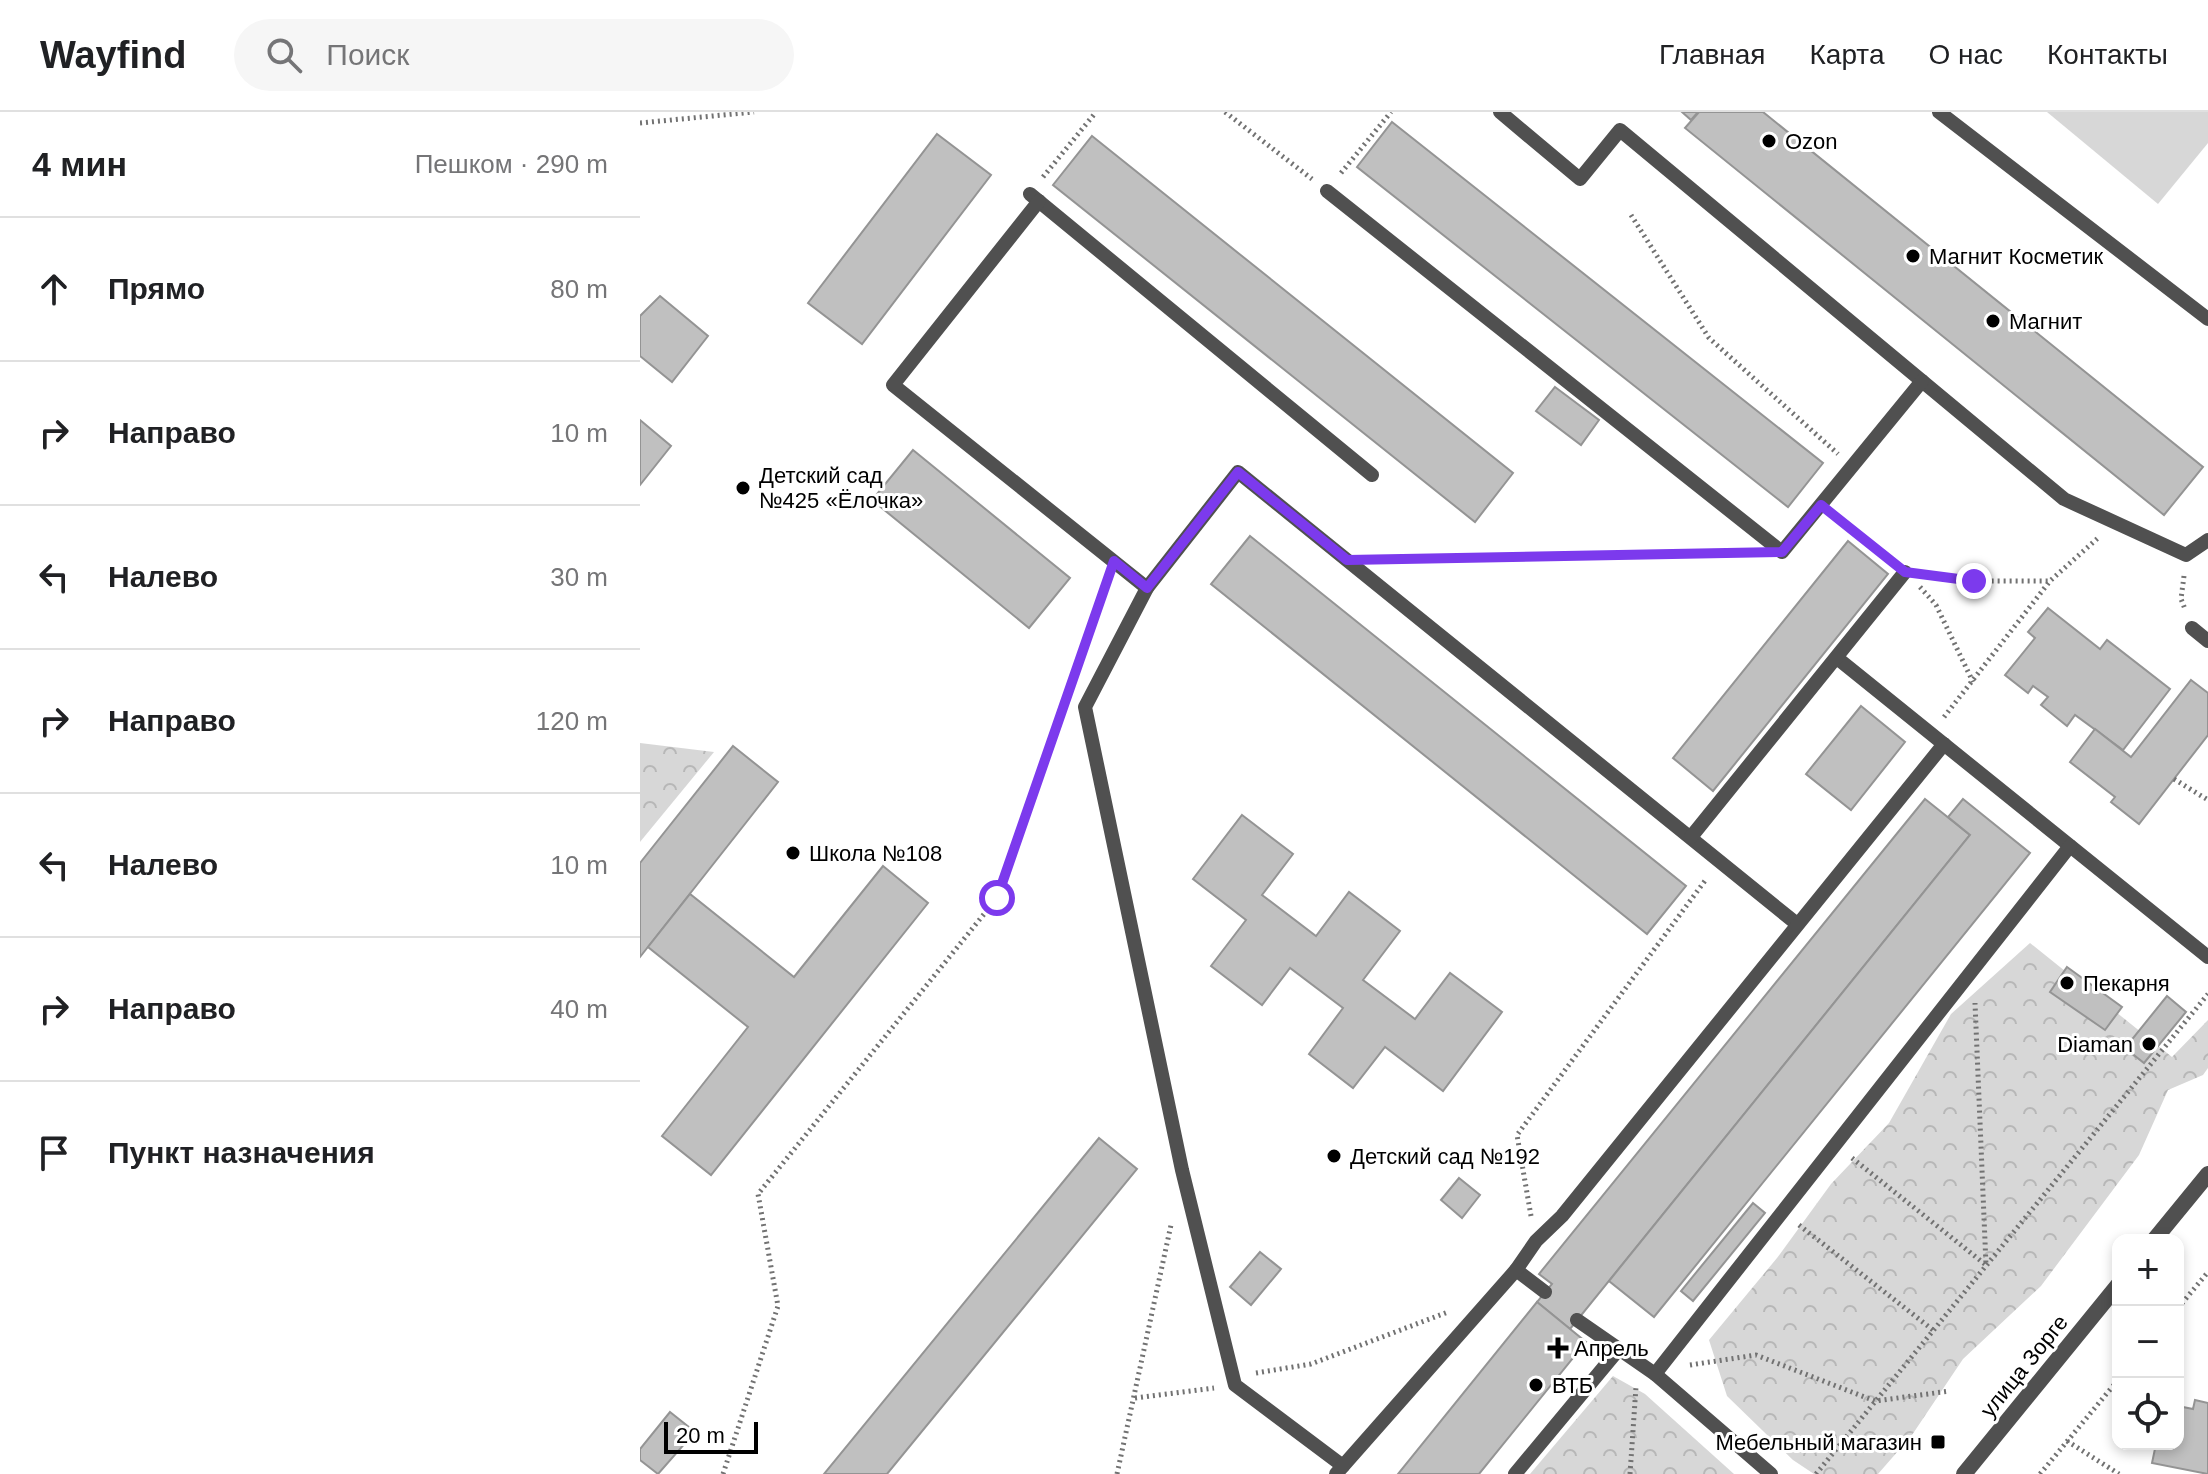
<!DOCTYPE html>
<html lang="ru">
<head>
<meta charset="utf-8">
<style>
	:root { --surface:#fff; --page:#f6f6f6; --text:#202124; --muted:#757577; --line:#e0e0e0 }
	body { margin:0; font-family:Helvetica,sans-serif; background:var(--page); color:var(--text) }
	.controls { position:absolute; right:24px; bottom:24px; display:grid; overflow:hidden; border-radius:16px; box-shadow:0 4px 12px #0003 }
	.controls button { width:72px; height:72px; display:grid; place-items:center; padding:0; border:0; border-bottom:2px solid var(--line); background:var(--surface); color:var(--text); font:40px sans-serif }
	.scale { position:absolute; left:24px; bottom:20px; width:94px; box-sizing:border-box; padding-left:8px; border:4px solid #000; border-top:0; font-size:22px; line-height:28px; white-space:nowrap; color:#000; -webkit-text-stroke:6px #fff; paint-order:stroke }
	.stop { position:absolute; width:24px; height:24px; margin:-18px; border:6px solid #7c3aed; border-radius:50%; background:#fff }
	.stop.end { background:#7c3aed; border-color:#fff; box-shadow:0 2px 8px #0008 }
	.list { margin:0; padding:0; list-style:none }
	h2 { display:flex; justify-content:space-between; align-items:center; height:104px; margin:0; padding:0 32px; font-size:34px }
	h2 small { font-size:26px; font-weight:400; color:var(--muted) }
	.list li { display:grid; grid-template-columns:52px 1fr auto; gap:24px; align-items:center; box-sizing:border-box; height:144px; padding:0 32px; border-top:2px solid var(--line) }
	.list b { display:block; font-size:30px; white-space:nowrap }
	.list em { font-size:26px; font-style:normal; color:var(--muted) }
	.icon { flex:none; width:44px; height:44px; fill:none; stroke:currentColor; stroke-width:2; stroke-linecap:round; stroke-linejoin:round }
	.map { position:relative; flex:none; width:1568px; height:1362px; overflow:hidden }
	header { display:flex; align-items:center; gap:48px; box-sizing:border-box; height:112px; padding:0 40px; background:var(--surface); border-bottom:2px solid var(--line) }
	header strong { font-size:38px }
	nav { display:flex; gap:44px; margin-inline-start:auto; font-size:28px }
	.search { width:560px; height:72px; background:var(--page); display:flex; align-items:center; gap:20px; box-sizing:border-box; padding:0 28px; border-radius:44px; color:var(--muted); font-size:30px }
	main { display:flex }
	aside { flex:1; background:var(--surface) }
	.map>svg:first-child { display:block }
	.green { fill:#d7d7d7 }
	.forest { fill:url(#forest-crowns) }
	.building { fill:#c0c0c0; stroke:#949494; stroke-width:2 }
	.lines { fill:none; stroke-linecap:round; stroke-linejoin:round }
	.path { stroke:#727272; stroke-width:5; stroke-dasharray:2 4; stroke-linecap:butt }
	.lane { stroke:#505050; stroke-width:14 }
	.street { stroke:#505050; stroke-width:16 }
	.route { stroke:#7c3aed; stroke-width:10 }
	.poi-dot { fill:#000; stroke:#fff; stroke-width:3 }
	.labels { text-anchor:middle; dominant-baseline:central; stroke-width:6; stroke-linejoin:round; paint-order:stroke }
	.poi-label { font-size:22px; fill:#000; stroke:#fff; text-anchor:start }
	.street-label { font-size:22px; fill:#000; stroke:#fff }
</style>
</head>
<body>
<header>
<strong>Wayfind</strong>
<div class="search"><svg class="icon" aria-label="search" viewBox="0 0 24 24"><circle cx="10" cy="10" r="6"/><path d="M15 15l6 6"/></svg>Поиск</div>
<nav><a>Главная</a><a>Карта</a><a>О нас</a><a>Контакты</a></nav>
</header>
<main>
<aside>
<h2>4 мин<small>Пешком · 290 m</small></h2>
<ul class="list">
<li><svg class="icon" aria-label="ahead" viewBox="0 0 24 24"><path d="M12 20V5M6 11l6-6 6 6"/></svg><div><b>Прямо</b></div><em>80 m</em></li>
<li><svg class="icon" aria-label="right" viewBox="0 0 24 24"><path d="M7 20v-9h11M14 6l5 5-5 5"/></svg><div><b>Направо</b></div><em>10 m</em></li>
<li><svg class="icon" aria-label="left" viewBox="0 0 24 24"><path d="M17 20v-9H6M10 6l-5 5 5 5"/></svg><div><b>Налево</b></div><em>30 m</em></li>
<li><svg class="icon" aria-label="right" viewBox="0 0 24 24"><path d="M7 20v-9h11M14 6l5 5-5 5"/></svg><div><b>Направо</b></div><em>120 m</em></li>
<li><svg class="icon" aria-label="left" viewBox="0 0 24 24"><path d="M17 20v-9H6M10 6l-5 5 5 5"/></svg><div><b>Налево</b></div><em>10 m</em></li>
<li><svg class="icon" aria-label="right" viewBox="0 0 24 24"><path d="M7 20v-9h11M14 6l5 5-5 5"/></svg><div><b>Направо</b></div><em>40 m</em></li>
<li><svg class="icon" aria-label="arrive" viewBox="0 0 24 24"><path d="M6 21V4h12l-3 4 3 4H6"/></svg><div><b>Пункт назначения</b></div></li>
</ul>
</aside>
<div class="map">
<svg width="1568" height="1362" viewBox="0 0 1568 1362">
	<defs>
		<pattern id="forest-crowns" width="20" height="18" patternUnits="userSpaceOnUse" patternTransform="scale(2)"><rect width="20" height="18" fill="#d7d7d7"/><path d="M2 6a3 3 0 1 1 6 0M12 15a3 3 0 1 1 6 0" fill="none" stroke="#b7b7b7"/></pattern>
	</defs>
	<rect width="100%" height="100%" fill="#fff"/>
	<path class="green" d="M 1407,0 L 1568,0 L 1568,31 L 1518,92 Z"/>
	<g class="forest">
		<path d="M 0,631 L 74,640 L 0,730 Z"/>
		<path d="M 1390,831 L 1532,945 L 1568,908 L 1568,956 L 1563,963 L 1528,978 L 1499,1043 L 1401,1174 L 1323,1247 L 1272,1323 L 1238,1362 L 1174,1362 L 1153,1348 L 1087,1284 L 1069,1228 L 1137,1146 L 1191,1072 L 1249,1011 L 1311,902 Z"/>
		<path d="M 973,1264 L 1005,1282 L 1094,1362 L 890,1362 Z"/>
	</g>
	<g class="building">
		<path d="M 1042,0 L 1058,0 L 1051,8 Z"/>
		<path d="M 1059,0 L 1123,0 L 1563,355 L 1524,403 L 1045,16 Z"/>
		<path d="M 752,10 L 1183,351 L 1148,395 L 717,55 Z"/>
		<path d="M 297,22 L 351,63 L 222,232 L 168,191 Z"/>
		<path d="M 452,24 L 873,361 L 835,410 L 413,73 Z"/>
		<path d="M 20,184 L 68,224 L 32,270 L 0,244 L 0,204 Z"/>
		<path d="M 915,275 L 959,308 L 941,333 L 896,299 Z"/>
		<path d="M 0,308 L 31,334 L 0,373 Z"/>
		<path d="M 273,338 L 430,466 L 389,516 L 232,388 Z"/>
		<path d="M 610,424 L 1046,774 L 1007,822 L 571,472 Z"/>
		<path d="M 1208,429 L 1248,462 L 1073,679 L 1033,646 Z"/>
		<path d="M 1408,496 L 1460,537 L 1467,528 L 1530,577 L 1483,638 L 1435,603 L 1427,614 L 1401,593 L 1408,585 L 1393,574 L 1388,581 L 1365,563 L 1395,526 L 1388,520 Z"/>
		<path d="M 1551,568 L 1568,581 L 1568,623 L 1499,712 L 1471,690 L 1475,685 L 1430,650 L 1455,617 L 1491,645 Z"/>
		<path d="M 1221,594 L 1265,630 L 1211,698 L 1166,662 Z"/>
		<path d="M 93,634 L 138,670 L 0,845 L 0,751 Z"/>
		<path d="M 1285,687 L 1330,723 L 930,1217 L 897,1190 L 912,1172 L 899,1162 Z"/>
		<path d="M 1323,687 L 1390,741 L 1014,1205 L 969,1169 L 1330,723 L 1308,705 Z"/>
		<path d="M 602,703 L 653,742 L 622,783 L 676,824 L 709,780 L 760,819 L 723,868 L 775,907 L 810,861 L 862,900 L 803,979 L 745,935 L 713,976 L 669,942 L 703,896 L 650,856 L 622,893 L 571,854 L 606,808 L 553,767 Z"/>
		<path d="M 243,754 L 288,791 L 71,1063 L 22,1024 L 108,915 L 8,835 L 50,782 L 154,865 Z"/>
		<path d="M 1427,855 L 1482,895 L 1465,918 L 1410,880 Z"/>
		<path d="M 1527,884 L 1546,900 L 1504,951 L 1485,936 Z"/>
		<path d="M 459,1026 L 497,1057 L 247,1362 L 184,1362 Z"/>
		<path d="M 819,1066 L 840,1083 L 822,1106 L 801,1088 Z"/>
		<path d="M 1113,1091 L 1125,1101 L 1053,1189 L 1041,1179 Z"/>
		<path d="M 620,1140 L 641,1157 L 611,1193 L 590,1175 Z"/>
		<path d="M 897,1190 L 946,1230 L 839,1362 L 758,1362 Z"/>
		<path d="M 1555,1288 L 1568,1291 L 1568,1362 L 1512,1351 L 1516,1332 L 1538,1332 L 1538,1294 L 1553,1297 Z"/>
		<path d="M 30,1300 L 55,1320 L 18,1362 L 0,1348 L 0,1337 Z"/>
	</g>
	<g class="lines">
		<g class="path">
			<path d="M 585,0 L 672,67"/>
			<path d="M 0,11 L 114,0"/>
			<path d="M 701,61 L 751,0"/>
			<path d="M 403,65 L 456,0"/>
			<path d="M 991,103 L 1069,226 L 1198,342"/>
			<path d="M 1197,406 L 1249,447"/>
			<path d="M 743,447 L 1105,441"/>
			<path d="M 1286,463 L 1334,469 L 1410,469"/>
			<path d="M 1544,464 L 1541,487 L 1545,497"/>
			<path d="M 1280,475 L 1296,493 L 1333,570"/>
			<path d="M 436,558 L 467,469"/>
			<path d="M 1304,605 L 1410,469 L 1459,425"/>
			<path d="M 1534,667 L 1568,688"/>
			<path d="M 1212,1046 L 1346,1153 L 1335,891"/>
			<path d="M 891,1104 L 877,1023 L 1067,766"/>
			<path d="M 1159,1113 L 1293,1218"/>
			<path d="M 1538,1196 L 1568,1160"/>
			<path d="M 1050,1253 L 1116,1243 L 1235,1289 L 1310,1279"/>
			<path d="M 616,1261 L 671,1252 L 808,1200"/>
			<path d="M 495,1286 L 574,1276"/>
			<path d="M 1427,1329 L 1479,1362"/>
			<path d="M 83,1362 L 138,1194 L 118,1082 L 357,786 L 422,597"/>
			<path d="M 477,1362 L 531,1113"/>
			<path d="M 990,1362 L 996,1275"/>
			<path d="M 1176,1362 L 1568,882"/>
			<path d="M 1400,1362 L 1478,1268"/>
		</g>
		<g class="lane">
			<path d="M 860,0 L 940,67 L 980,18 L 1424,387 L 1546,443 L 1568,428"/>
			<path d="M 1299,0 L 1568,207"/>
			<path d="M 687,79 L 1142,440 L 1282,269"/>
			<path d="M 390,82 L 732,363"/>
			<path d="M 399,89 L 253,273 L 507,476 L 598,360 L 1157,812"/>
			<path d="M 507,476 L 445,595 L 542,1058 L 595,1273 L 703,1354"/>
			<path d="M 1552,516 L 1568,529"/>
			<path d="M 1197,546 L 1568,845"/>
			<path d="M 1051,725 L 1265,460"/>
			<path d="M 876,1158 L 905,1180"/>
			<path d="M 937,1208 L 1015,1262 L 1131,1362"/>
			<path d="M 1015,1262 L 1430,734"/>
			<path d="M 696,1362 L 876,1158 L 896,1129 L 922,1104 L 1304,632"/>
			<path d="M 875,1362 L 979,1237"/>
		</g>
		<g class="street">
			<path d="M 1514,1128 L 1568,1062"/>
			<path d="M 1324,1362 L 1478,1173"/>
		</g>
	</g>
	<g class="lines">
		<path class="route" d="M 357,786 L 474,449 L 507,476 L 598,360 L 707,448 L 1142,440 L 1181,393 L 1265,460 L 1334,469"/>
	</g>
	<g class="poi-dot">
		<circle cx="1129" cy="29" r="8"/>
		<circle cx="1273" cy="144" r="8"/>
		<circle cx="1353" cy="209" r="8"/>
		<circle cx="103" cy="376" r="8"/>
		<circle cx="153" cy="741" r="8"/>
		<circle cx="1427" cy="871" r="8"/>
		<circle cx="1509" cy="932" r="8"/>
		<circle cx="694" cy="1044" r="8"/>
		<path d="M914 1224h8v8h8v8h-8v8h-8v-8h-8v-8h8z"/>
		<circle cx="896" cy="1273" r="8"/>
		<rect x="1290" y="1322" width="16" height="16" rx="4"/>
	</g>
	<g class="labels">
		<g class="poi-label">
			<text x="1145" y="29">Ozon</text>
			<text x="1289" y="144">Магнит Косметик</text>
			<text x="1369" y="209">Магнит</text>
			<text x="119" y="363">Детский сад<tspan x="119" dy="25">№425 «Ёлочка»</tspan></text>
			<text x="169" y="741">Школа №108</text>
			<text x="1443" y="871">Пекарня</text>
			<text x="1493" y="932" text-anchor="end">Diaman</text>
			<text x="710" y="1044">Детский сад №192</text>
			<text x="934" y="1236">Апрель</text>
			<text x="912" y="1273">ВТБ</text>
			<text x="1282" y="1330" text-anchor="end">Мебельный магазин</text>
		</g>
		<g class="street-label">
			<text transform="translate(1384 1254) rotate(-51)">улица Зорге</text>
		</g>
	</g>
</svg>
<div class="controls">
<button>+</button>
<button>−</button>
<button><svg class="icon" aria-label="locate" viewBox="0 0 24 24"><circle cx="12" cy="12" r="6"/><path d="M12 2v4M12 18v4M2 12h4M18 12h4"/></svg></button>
</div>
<div class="scale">20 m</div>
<div class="stop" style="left:357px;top:786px"></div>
<div class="stop end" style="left:1334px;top:469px"></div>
</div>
</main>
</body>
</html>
